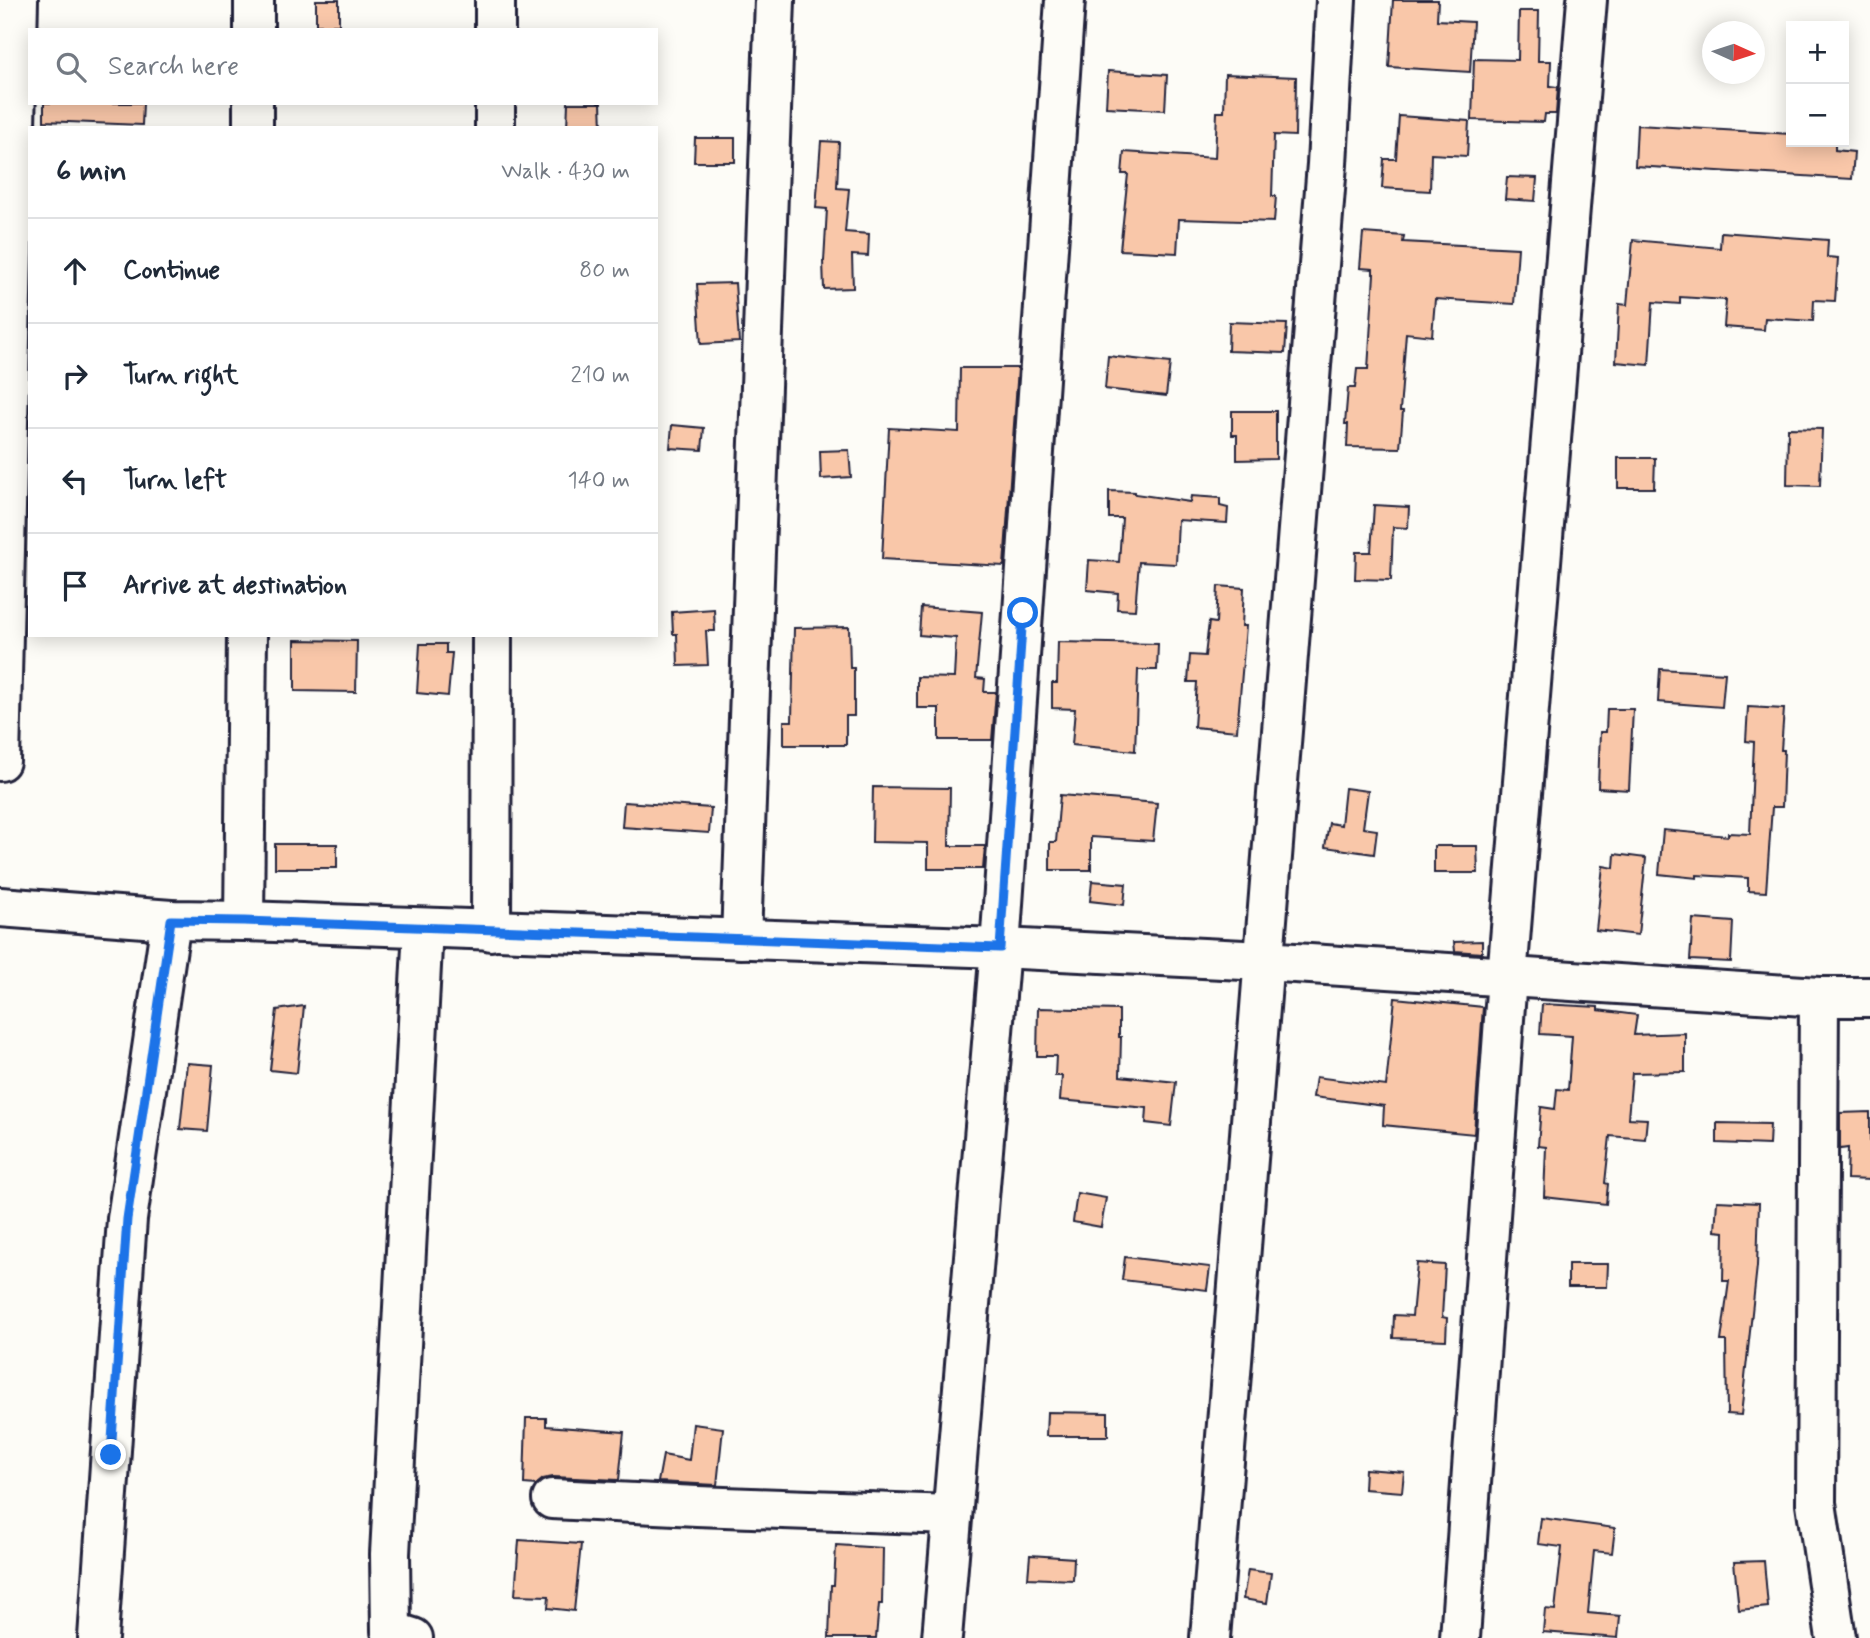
<!DOCTYPE html>
<html lang="en">
<head>
<meta charset="utf-8">
<style>
	:root { --surface:#fff; --page:#f2f2f3; --text:#1f2937; --muted:#747a83; --line:#e0e1e3 }
	body { margin:0; font-family:Mynerve,sans-serif; background:var(--page); color:var(--text) }
	.controls { position:absolute; right:21px; top:21px; display:grid; overflow:hidden; border-radius:0px; box-shadow:0 4px 18px #0003 }
	.controls button { width:63px; height:63px; display:grid; place-items:center; padding:0; border:0; border-bottom:2px solid var(--line); background:var(--surface); color:var(--text); font:35px sans-serif }
	.compass { position:absolute; left:1702px; top:21px; width:63px; height:63px; border-radius:50%; background:var(--surface); box-shadow:0 4px 18px #0003; rotate:93deg }
	.stop { position:absolute; width:21px; height:21px; margin:-16px; border:5px solid #1a73e8; border-radius:50%; background:#fff }
	.stop.end { background:#1a73e8; border-color:#fff; box-shadow:0 2px 7px #0008 }
	.list { margin:0; padding:0; list-style:none }
	h2 { display:flex; justify-content:space-between; align-items:center; height:91px; margin:0; padding:0 28px; font-size:30px }
	h2 small { font-size:23px; font-weight:400; color:var(--muted) }
	.list li { display:grid; grid-template-columns:46px 1fr auto; gap:21px; align-items:center; box-sizing:border-box; height:105px; padding:0 28px; border-top:2px solid var(--line) }
	.list b { display:block; font-size:26px; white-space:nowrap }
	.list em { font-size:23px; font-style:normal; color:var(--muted) }
	.icon { flex:none; width:38px; height:38px; fill:none; stroke:currentColor; stroke-width:2; stroke-linecap:round; stroke-linejoin:round }
	.map { position:relative; flex:none; width:1870px; height:1638px; overflow:hidden }
	.search { position:absolute; background:var(--surface); box-shadow:0 4px 18px #0003; left:28px; top:28px; width:630px; height:77px; display:flex; align-items:center; gap:18px; box-sizing:border-box; padding:0 24px; border-radius:0px; color:var(--muted); font-size:26px }
	.panel { position:absolute; background:var(--surface); box-shadow:0 4px 18px #0003; left:28px; top:126px; width:630px; height:511px; border-radius:0px }
	.map>svg:first-child { display:block }
	.building { fill:#f9c7a9; stroke:#22223b; stroke-width:2 }
	.lines { fill:none; stroke-linecap:round; stroke-linejoin:round }
	.minor-casing { stroke:#22223b; stroke-width:44 }
	.minor { stroke:#fdfcf7; stroke-width:38 }
	.route { stroke:#1a73e8; stroke-width:9 }
</style>
</head>
<body>
<div class="map">
<svg width="1870" height="1638" viewBox="0 0 1870 1638">
	<rect width="100%" height="100%" fill="#fdfcf7"/>
	<filter id="ink" filterUnits="userSpaceOnUse"><feTurbulence type="fractalNoise" baseFrequency=".0143" numOctaves="2"/><feDisplacementMap in="SourceGraphic" scale="14" xChannelSelector="R" yChannelSelector="G"/><feConvolveMatrix kernelMatrix="1 2 1 2 8 2 1 2 1" color-interpolation-filters="sRGB"/></filter>
	<g filter="url(#ink)">
		<g class="building">
			<rect x="316" y="0" width="23" height="25"/>
			<path d="M 1393,0 L 1438,0 L 1437,20 L 1473,22 L 1470,72 L 1389,67 Z"/>
			<path d="M 1519,11 L 1539,11 L 1538,61 L 1551,61 L 1550,86 L 1558,87 L 1556,114 L 1545,114 L 1544,122 L 1472,120 L 1474,59 L 1518,60 Z"/>
			<path d="M 1108,71 L 1167,75 L 1165,110 L 1106,107 Z"/>
			<path d="M 1225,74 L 1296,77 L 1295,136 L 1274,135 L 1272,196 L 1276,196 L 1274,222 L 1179,219 L 1177,253 L 1120,250 L 1128,174 L 1122,174 L 1124,152 L 1215,158 L 1217,112 L 1224,112 Z"/>
			<path d="M 44,103 L 143,103 L 142,125 L 44,121 Z"/>
			<path d="M 568,103 L 601,103 L 602,128 L 567,128 Z"/>
			<path d="M 1399,116 L 1469,121 L 1467,156 L 1431,154 L 1430,191 L 1382,188 L 1384,159 L 1396,159 Z"/>
			<path d="M 1637,125 L 1791,134 L 1791,142 L 1835,142 L 1835,150 L 1854,152 L 1852,179 L 1635,166 Z"/>
			<path d="M 695,138 L 735,138 L 735,162 L 694,162 Z"/>
			<path d="M 821,141 L 839,142 L 837,188 L 849,189 L 845,232 L 869,234 L 868,256 L 852,255 L 853,288 L 824,289 L 823,261 L 824,261 L 827,209 L 816,208 Z"/>
			<path d="M 1507,177 L 1537,178 L 1535,201 L 1505,199 Z"/>
			<path d="M 1721,232 L 1828,240 L 1827,257 L 1838,258 L 1835,301 L 1814,300 L 1813,321 L 1765,318 L 1764,330 L 1724,327 L 1726,300 L 1680,297 L 1680,304 L 1653,302 L 1649,365 L 1616,362 L 1619,304 L 1627,305 L 1633,240 L 1720,248 Z"/>
			<path d="M 1363,233 L 1404,236 L 1403,242 L 1518,248 L 1514,304 L 1435,299 L 1432,336 L 1406,333 L 1400,411 L 1403,411 L 1400,448 L 1347,447 L 1348,424 L 1345,424 L 1348,388 L 1355,388 L 1357,369 L 1368,369 L 1374,274 L 1373,274 L 1373,269 L 1360,268 Z"/>
			<path d="M 735,283 L 739,342 L 701,344 L 697,284 Z"/>
			<path d="M 1229,322 L 1287,324 L 1285,353 L 1228,351 Z"/>
			<path d="M 1108,356 L 1170,363 L 1166,396 L 1105,389 Z"/>
			<path d="M 960,368 L 1018,368 L 1004,566 L 882,559 L 889,428 L 959,432 Z"/>
			<path d="M 1232,411 L 1276,411 L 1276,459 L 1237,460 L 1237,435 L 1232,435 Z"/>
			<path d="M 672,425 L 704,428 L 702,450 L 670,448 Z"/>
			<path d="M 1788,428 L 1822,429 L 1820,486 L 1787,485 Z"/>
			<path d="M 849,450 L 851,477 L 821,479 L 820,451 Z"/>
			<path d="M 1618,458 L 1655,458 L 1654,488 L 1618,488 Z"/>
			<path d="M 1109,491 L 1135,492 L 1135,494 L 1190,502 L 1191,496 L 1220,498 L 1220,506 L 1228,508 L 1227,523 L 1178,520 L 1176,564 L 1139,562 L 1135,610 L 1117,609 L 1118,593 L 1087,590 L 1089,560 L 1119,562 L 1122,518 L 1109,518 Z"/>
			<path d="M 1374,505 L 1409,507 L 1408,528 L 1393,527 L 1391,580 L 1355,579 L 1356,552 L 1371,552 Z"/>
			<path d="M 1218,586 L 1244,588 L 1242,626 L 1246,626 L 1237,731 L 1194,727 L 1197,682 L 1188,682 L 1190,655 L 1205,656 L 1209,622 L 1216,623 Z"/>
			<path d="M 921,607 L 982,612 L 976,678 L 985,679 L 984,692 L 996,692 L 992,740 L 939,740 L 939,708 L 917,708 L 917,677 L 954,678 L 956,638 L 919,635 Z"/>
			<path d="M 714,609 L 715,631 L 706,631 L 708,665 L 678,666 L 677,634 L 673,634 L 672,612 Z"/>
			<path d="M 849,627 L 850,668 L 854,668 L 854,716 L 846,716 L 846,745 L 784,745 L 784,721 L 792,721 L 794,628 Z"/>
			<path d="M 295,640 L 357,641 L 356,692 L 295,691 Z"/>
			<path d="M 1058,642 L 1158,644 L 1157,670 L 1138,670 L 1135,751 L 1072,745 L 1075,709 L 1052,708 L 1052,683 L 1057,683 Z"/>
			<path d="M 420,644 L 446,644 L 446,653 L 452,653 L 448,696 L 417,693 Z"/>
			<path d="M 1660,669 L 1725,673 L 1722,707 L 1658,702 Z"/>
			<path d="M 1748,707 L 1784,709 L 1781,750 L 1784,750 L 1782,807 L 1772,807 L 1766,892 L 1748,891 L 1748,878 L 1697,875 L 1697,878 L 1659,874 L 1663,830 L 1728,836 L 1728,833 L 1750,834 L 1754,742 L 1746,741 Z"/>
			<path d="M 1607,709 L 1633,709 L 1629,790 L 1598,788 L 1600,732 L 1606,732 Z"/>
			<path d="M 873,787 L 950,788 L 949,846 L 985,846 L 983,869 L 928,869 L 928,843 L 872,842 Z"/>
			<path d="M 1345,788 L 1368,791 L 1363,828 L 1377,830 L 1374,854 L 1325,847 L 1329,823 L 1341,825 Z"/>
			<path d="M 1060,795 L 1157,803 L 1153,841 L 1091,837 L 1091,870 L 1050,870 L 1050,842 L 1056,842 Z"/>
			<path d="M 624,802 L 711,808 L 709,833 L 622,827 Z"/>
			<rect x="275" y="844" width="62" height="24"/>
			<path d="M 1434,846 L 1477,846 L 1478,873 L 1434,873 Z"/>
			<path d="M 1615,854 L 1646,858 L 1638,935 L 1596,930 L 1603,866 L 1614,868 Z"/>
			<path d="M 1092,881 L 1126,884 L 1124,905 L 1090,901 Z"/>
			<path d="M 1693,919 L 1733,922 L 1731,962 L 1690,960 Z"/>
			<path d="M 1482,941 L 1482,953 L 1455,951 L 1454,942 Z"/>
			<path d="M 1395,998 L 1483,1007 L 1474,1134 L 1383,1125 L 1384,1106 L 1313,1097 L 1316,1077 L 1386,1086 Z"/>
			<path d="M 1542,1004 L 1598,1007 L 1598,1010 L 1637,1015 L 1634,1035 L 1685,1033 L 1685,1072 L 1632,1073 L 1628,1118 L 1647,1119 L 1645,1139 L 1610,1136 L 1605,1183 L 1608,1184 L 1606,1204 L 1544,1197 L 1546,1147 L 1538,1146 L 1541,1107 L 1555,1109 L 1557,1089 L 1568,1090 L 1572,1036 L 1540,1034 Z"/>
			<path d="M 304,1006 L 297,1073 L 270,1070 L 277,1010 Z"/>
			<path d="M 1038,1008 L 1119,1010 L 1119,1037 L 1121,1037 L 1120,1076 L 1176,1082 L 1171,1126 L 1146,1123 L 1147,1108 L 1060,1100 L 1062,1076 L 1055,1076 L 1056,1056 L 1037,1056 Z"/>
			<path d="M 187,1063 L 213,1065 L 207,1131 L 180,1129 Z"/>
			<path d="M 1870,1112 L 1870,1180 L 1847,1179 L 1848,1148 L 1840,1149 L 1840,1113 Z"/>
			<path d="M 1717,1123 L 1770,1124 L 1769,1145 L 1717,1143 Z"/>
			<path d="M 1077,1193 L 1106,1198 L 1101,1227 L 1073,1222 Z"/>
			<path d="M 1717,1201 L 1759,1203 L 1757,1266 L 1741,1415 L 1727,1414 L 1726,1341 L 1721,1341 L 1729,1281 L 1723,1281 L 1724,1232 L 1715,1231 Z"/>
			<path d="M 1125,1257 L 1210,1267 L 1207,1290 L 1122,1280 Z"/>
			<path d="M 1417,1263 L 1445,1265 L 1442,1317 L 1447,1318 L 1446,1340 L 1393,1338 L 1394,1315 L 1412,1316 Z"/>
			<path d="M 1568,1264 L 1608,1264 L 1607,1287 L 1568,1287 Z"/>
			<path d="M 1047,1412 L 1108,1413 L 1108,1436 L 1046,1436 Z"/>
			<path d="M 526,1418 L 546,1418 L 546,1426 L 624,1432 L 619,1480 L 553,1477 L 543,1479 L 536,1485 L 524,1484 Z"/>
			<path d="M 693,1424 L 723,1428 L 717,1485 L 658,1482 L 663,1455 L 689,1460 Z"/>
			<path d="M 1365,1469 L 1404,1472 L 1402,1492 L 1364,1489 Z"/>
			<path d="M 1541,1518 L 1615,1528 L 1612,1553 L 1594,1551 L 1588,1613 L 1620,1616 L 1618,1638 L 1543,1632 L 1545,1609 L 1555,1610 L 1562,1547 L 1538,1544 Z"/>
			<path d="M 519,1540 L 581,1544 L 574,1611 L 548,1608 L 549,1596 L 515,1595 Z"/>
			<path d="M 836,1545 L 883,1548 L 882,1604 L 879,1604 L 876,1638 L 829,1638 L 831,1585 L 834,1585 Z"/>
			<path d="M 1030,1555 L 1074,1558 L 1073,1580 L 1028,1578 Z"/>
			<path d="M 1764,1561 L 1768,1607 L 1739,1610 L 1734,1562 Z"/>
			<path d="M 1248,1570 L 1271,1573 L 1267,1603 L 1243,1599 Z"/>
		</g>
		<g class="lines">
			<g class="minor-casing">
				<g id="minor">
					<path d="M 254,30 L 254,0"/>
					<path d="M 495,30 L 495,0"/>
					<path d="M 253,128 L 253,103"/>
					<path d="M 495,128 L 495,103"/>
					<path d="M 0,761 L 18,0"/>
					<path d="M 0,907 L 171,920 L 244,921 L 1000,948 L 1264,961 L 1819,997 L 1870,997"/>
					<path d="M 244,921 L 247,635"/>
					<path d="M 491,931 L 492,635"/>
					<path d="M 741,939 L 775,0"/>
					<path d="M 1819,997 L 1816,1503 L 1836,1638"/>
					<path d="M 552,1499 L 697,1506 L 952,1515"/>
					<path d="M 98,1638 L 127,1219 L 171,920"/>
					<path d="M 413,1638 L 391,1631 L 390,1554 L 423,928"/>
					<path d="M 942,1638 L 1000,948 L 1065,0"/>
					<path d="M 1210,1638 L 1327,164 L 1336,0"/>
					<path d="M 1460,1638 L 1507,977 L 1587,0"/>
				</g>
			</g>
			<use href="#minor" class="minor"/>
		</g>
	</g>
	<g class="lines" filter="url(#ink)">
		<path class="route" d="M 111,1455 L 127,1219 L 171,920 L 244,921 L 1000,948 L 1023,613"/>
	</g>
</svg>
<div class="controls">
<button>+</button>
<button>−</button>
</div>
<svg class="compass" viewBox="-18 -18 36 36"><path d="M0-13l5 13h-10z" fill="#e53935"/><path d="M0 13l5-13h-10z" fill="#747a83"/></svg>
<div class="stop" style="left:1023px;top:613px"></div>
<div class="stop end" style="left:111px;top:1455px"></div>
<div class="search"><svg class="icon" aria-label="search" viewBox="0 0 24 24"><circle cx="10" cy="10" r="6"/><path d="M15 15l6 6"/></svg>Search here</div>
<section class="panel">
<h2>6 min<small>Walk · 430 m</small></h2>
<ul class="list">
<li><svg class="icon" aria-label="ahead" viewBox="0 0 24 24"><path d="M12 20V5M6 11l6-6 6 6"/></svg><div><b>Continue</b></div><em>80 m</em></li>
<li><svg class="icon" aria-label="right" viewBox="0 0 24 24"><path d="M7 20v-9h11M14 6l5 5-5 5"/></svg><div><b>Turn right</b></div><em>210 m</em></li>
<li><svg class="icon" aria-label="left" viewBox="0 0 24 24"><path d="M17 20v-9H6M10 6l-5 5 5 5"/></svg><div><b>Turn left</b></div><em>140 m</em></li>
<li><svg class="icon" aria-label="arrive" viewBox="0 0 24 24"><path d="M6 21V4h12l-3 4 3 4H6"/></svg><div><b>Arrive at destination</b></div></li>
</ul>
</section>
</div>
</body>
</html>
